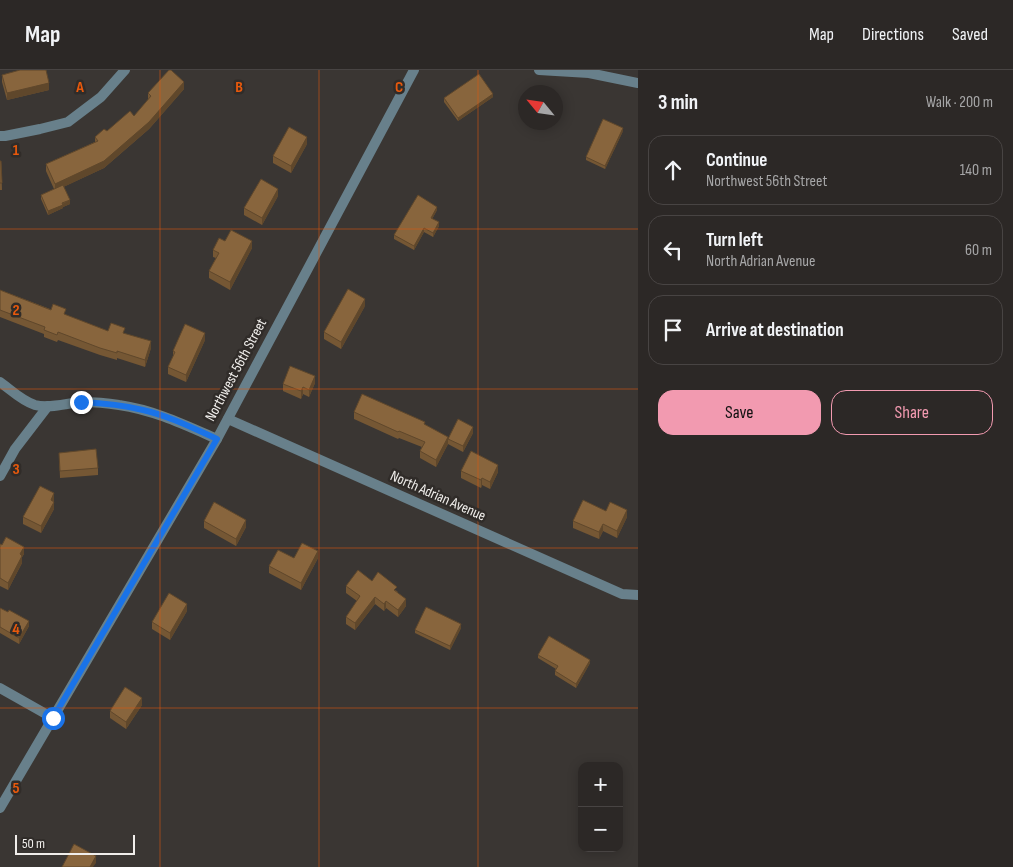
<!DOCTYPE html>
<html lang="en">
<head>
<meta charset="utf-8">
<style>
	:root { --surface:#2c2826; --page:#34302e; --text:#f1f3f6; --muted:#a6a6a7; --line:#484443; --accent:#f29ab0 }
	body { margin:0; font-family:"Sofia Sans Condensed",sans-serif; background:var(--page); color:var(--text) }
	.controls { position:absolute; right:15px; bottom:15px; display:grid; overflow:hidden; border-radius:10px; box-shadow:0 2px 12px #0003 }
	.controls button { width:45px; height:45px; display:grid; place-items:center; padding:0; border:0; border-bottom:1px solid var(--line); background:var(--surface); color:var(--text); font:25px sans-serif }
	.compass { position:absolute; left:518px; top:15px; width:45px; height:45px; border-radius:50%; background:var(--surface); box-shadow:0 2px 12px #0003; rotate:299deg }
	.scale { position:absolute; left:15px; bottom:12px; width:120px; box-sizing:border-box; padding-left:5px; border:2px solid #f0eeeb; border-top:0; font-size:14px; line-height:18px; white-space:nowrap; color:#f0eeeb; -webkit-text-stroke:4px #302c29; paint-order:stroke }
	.stop { position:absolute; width:15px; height:15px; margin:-11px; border:4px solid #1a73e8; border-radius:50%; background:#fff }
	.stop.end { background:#1a73e8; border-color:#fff; box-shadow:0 1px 5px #0008 }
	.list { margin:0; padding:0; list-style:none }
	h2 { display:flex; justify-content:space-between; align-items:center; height:65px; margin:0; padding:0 20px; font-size:21px }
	h2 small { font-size:16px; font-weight:400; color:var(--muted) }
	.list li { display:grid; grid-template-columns:32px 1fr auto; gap:15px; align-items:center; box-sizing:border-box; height:70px; margin:0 10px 10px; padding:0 10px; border:1px solid var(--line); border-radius:15px }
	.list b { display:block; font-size:19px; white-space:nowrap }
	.list p { margin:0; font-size:16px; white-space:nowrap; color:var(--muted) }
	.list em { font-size:16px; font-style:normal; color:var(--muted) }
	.actions { display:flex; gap:10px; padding:15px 20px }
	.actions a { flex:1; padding:11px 0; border:1px solid var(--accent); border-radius:15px; text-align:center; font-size:18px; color:var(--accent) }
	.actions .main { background:var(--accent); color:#111 }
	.icon { flex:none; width:28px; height:28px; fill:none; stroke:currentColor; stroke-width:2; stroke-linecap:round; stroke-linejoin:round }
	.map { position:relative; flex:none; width:638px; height:797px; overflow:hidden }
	header { display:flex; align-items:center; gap:30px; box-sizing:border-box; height:70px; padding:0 25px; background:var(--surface); border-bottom:1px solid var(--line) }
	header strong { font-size:24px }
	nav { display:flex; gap:28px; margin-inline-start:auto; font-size:18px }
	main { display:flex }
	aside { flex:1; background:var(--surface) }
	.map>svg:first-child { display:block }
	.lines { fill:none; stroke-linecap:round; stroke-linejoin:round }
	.minor { stroke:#68808b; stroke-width:10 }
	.tertiary { stroke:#68808b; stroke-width:10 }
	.wall { fill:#755734 }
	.shaded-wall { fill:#5f472b }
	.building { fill:#88653d; stroke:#5f472b }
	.route { stroke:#1a73e8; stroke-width:6 }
	.grid { fill:none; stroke:#e8590c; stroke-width:1; stroke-opacity:0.55 }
	.labels { text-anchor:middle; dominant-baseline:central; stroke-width:5; stroke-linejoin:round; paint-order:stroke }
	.street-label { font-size:15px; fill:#f0eeeb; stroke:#302c29 }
	.grid-label { font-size:16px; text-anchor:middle; font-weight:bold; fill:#e8590c; stroke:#302c29; stroke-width:5; stroke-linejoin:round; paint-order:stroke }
</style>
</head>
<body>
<header>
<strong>Map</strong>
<nav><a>Map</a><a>Directions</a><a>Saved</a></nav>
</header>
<main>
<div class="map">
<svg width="638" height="797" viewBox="0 0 638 797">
	<rect width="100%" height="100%" fill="#3a3633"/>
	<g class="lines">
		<g class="minor">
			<path d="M 539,0 L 589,3 L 638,13"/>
			<path d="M 0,66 L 5,66 L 40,59 L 68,52 L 101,27 L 125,0"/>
			<path d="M 0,312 C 11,320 22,331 35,335 C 50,339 67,333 81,332 C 93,332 107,333 119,335 C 154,340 185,355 217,369"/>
			<path d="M 228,349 L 622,524 L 638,525"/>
			<path d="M 0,406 L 15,379 L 48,336"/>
			<path d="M 0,618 L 53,648"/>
		</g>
		<path class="tertiary" d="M 0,738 L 217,369 L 414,0"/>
	</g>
	<g class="wall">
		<path d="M 2,5 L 49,20 L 7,30 L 2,12 Z"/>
		<path d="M 184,19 L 149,59 L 104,98 L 63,117 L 70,134 L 63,137 L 63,138 L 48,145 L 41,129 L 41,125 L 54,119 L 46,101 L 46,94 L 95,72 L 95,67 L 134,46 L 148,30 L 148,23 Z"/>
		<path d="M 493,27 L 458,51 L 444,32 L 444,28 Z"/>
		<path d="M 623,61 L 605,99 L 586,90 L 586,87 Z"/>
		<path d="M 307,74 L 291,103 L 273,93 L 273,86 Z"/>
		<path d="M 0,91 L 1,91 L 2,120 L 0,120 Z"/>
		<path d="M 278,126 L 262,155 L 244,145 L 244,138 Z"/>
		<path d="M 437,140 L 432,149 L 439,156 L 433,167 L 424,162 L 414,180 L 394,169 L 394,165 Z"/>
		<path d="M 225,171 L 252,178 L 230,220 L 209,208 L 209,201 L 216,188 L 213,187 L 213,180 Z"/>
		<path d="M 0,220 L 108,261 L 125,264 L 151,278 L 145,297 L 117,288 L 117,290 L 100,285 L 58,270 L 57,272 L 44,267 L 44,264 L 0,247 Z"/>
		<path d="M 365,236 L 341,279 L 324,269 L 324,262 Z"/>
		<path d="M 205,270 L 186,312 L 168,304 L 168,297 L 173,287 L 173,281 Z"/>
		<path d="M 315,313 L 309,327 L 303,324 L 301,329 L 283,321 L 283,314 Z"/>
		<path d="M 354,342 L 425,355 L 448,369 L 473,363 L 463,382 L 448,374 L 436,397 L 420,388 L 420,381 L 422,377 L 399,368 L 398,369 L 354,349 Z"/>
		<path d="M 59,383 L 98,398 L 98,405 L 60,408 Z"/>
		<path d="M 461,401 L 498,402 L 490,419 L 482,415 L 481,418 L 461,408 Z"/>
		<path d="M 54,430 L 54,439 L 41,463 L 23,454 L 23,447 Z"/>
		<path d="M 606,441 L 627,447 L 617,468 L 603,461 L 599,469 L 573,458 L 573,451 Z"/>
		<path d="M 204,451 L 246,457 L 236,476 L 204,458 Z"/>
		<path d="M 0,474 L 24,484 L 22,487 L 22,493 L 8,520 L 0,516 Z"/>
		<path d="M 294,488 L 318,488 L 301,520 L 269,503 L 269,496 Z"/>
		<path d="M 372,511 L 397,521 L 406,536 L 398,547 L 386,538 L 384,541 L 375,534 L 355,560 L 346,554 L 346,547 L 357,531 L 346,523 L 346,516 Z"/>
		<path d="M 0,538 L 29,556 L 19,574 L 0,563 Z"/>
		<path d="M 187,541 L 170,570 L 152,559 L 152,552 Z"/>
		<path d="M 461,558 L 450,580 L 415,563 L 415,560 Z"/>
		<path d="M 538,585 L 590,593 L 576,618 L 555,605 L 555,601 L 556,599 L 538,588 Z"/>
		<path d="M 142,635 L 126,659 L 110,648 L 110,641 Z"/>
	</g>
	<g class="shaded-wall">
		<path d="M 184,12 L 184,19 L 149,59 L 104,98 L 55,121 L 55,114 Z"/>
		<path d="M 49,13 L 49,20 L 7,30 L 7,23 Z"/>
		<path d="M 493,24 L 493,27 L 458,51 L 458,48 Z"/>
		<path d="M 623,58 L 623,61 L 605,99 L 605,96 Z"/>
		<path d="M 307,67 L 307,74 L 291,103 L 291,96 Z"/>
		<path d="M 278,119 L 278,126 L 262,155 L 262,148 Z"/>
		<path d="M 70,130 L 70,134 L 63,137 L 63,138 L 48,145 L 48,141 Z"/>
		<path d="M 437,137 L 437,140 L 431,151 L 431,148 Z"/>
		<path d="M 439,152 L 439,156 L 433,167 L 433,163 Z"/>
		<path d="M 424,158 L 424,162 L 414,180 L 414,176 Z"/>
		<path d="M 252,171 L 252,178 L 230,220 L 230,212 Z"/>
		<path d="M 365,229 L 365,236 L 341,279 L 341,272 Z"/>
		<path d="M 205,263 L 205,270 L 186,312 L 186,305 Z"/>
		<path d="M 151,271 L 151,278 L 145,297 L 145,290 Z"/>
		<path d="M 315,306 L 315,313 L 309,327 L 309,320 Z"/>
		<path d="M 303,317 L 303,324 L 301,329 L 301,321 Z"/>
		<path d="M 473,357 L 473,363 L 463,382 L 463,376 Z"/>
		<path d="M 448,367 L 448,374 L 436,397 L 436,390 Z"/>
		<path d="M 498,395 L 498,402 L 490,419 L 490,412 Z"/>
		<path d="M 482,408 L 482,415 L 481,418 L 481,410 Z"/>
		<path d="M 54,423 L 54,430 L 51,437 L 51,430 Z"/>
		<path d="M 54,432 L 54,439 L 41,463 L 41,456 Z"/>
		<path d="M 627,440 L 627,447 L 617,468 L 617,461 Z"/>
		<path d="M 246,450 L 246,457 L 236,476 L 236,469 Z"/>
		<path d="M 603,454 L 603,461 L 599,469 L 599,462 Z"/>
		<path d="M 24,477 L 24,484 L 22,487 L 22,493 L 8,520 L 8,513 L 20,484 Z"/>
		<path d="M 318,481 L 318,488 L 301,520 L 301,513 Z"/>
		<path d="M 375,527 L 375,534 L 355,560 L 355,553 Z"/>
		<path d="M 406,529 L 406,536 L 398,547 L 398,540 Z"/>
		<path d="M 386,531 L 386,538 L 384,541 L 384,534 Z"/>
		<path d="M 187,534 L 187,541 L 170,570 L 170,563 Z"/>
		<path d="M 29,551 L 29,556 L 19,574 L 19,568 Z"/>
		<path d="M 461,554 L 461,558 L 450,580 L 450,576 Z"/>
		<path d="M 590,590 L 590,593 L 576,618 L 576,614 Z"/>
		<path d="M 142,628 L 142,635 L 126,659 L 126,652 Z"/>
		<path d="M 96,786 L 96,793 L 93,797 L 90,797 Z"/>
	</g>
	<g class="building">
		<path d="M 20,0 L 46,0 L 49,13 L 7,23 L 2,5 Z"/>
		<path d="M 169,0 L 171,0 L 184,12 L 149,52 L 104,91 L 55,114 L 46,94 L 98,71 L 95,67 L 104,59 L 107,61 L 130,41 L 134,46 L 151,26 L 148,23 Z"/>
		<path d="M 479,4 L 493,24 L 458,48 L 444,28 Z"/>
		<path d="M 603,49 L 623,58 L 605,96 L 586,87 Z"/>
		<path d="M 289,57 L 307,67 L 291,96 L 273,86 Z"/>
		<path d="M 0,91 L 1,91 L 2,113 L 0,113 Z"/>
		<path d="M 261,109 L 278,119 L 262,148 L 244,138 Z"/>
		<path d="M 63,115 L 70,130 L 62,133 L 63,135 L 48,141 L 41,125 Z"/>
		<path d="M 418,125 L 437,137 L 431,148 L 439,152 L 433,163 L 424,158 L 414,176 L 394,165 Z"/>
		<path d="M 231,160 L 252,171 L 230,212 L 209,201 L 219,183 L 213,180 L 219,168 L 225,171 Z"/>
		<path d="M 348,219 L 365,229 L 341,272 L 324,262 Z"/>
		<path d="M 0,220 L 51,240 L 53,234 L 66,239 L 64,244 L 108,261 L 111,253 L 125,258 L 123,263 L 151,271 L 145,290 L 117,281 L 117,283 L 100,278 L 58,262 L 57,265 L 44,260 L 45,257 L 0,240 Z"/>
		<path d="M 185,254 L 205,263 L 186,305 L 168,297 L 175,282 L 173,281 Z"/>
		<path d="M 290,296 L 315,306 L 309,320 L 303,317 L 301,321 L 283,314 Z"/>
		<path d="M 362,324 L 425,352 L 424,354 L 448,367 L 436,390 L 420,381 L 425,372 L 399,361 L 398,362 L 354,342 Z"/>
		<path d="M 458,349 L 473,357 L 463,376 L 448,369 Z"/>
		<path d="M 96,379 L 98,398 L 60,401 L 59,383 Z"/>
		<path d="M 471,381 L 498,395 L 490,412 L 482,408 L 481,410 L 461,401 Z"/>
		<path d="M 40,416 L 54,423 L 51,430 L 54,432 L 41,456 L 23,447 Z"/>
		<path d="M 583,430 L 606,441 L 610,432 L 627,440 L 617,461 L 603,454 L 599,462 L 573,451 Z"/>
		<path d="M 214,432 L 246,450 L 236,469 L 204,451 Z"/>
		<path d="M 6,467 L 24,477 L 20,484 L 22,486 L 8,513 L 0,508 L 0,474 L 2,475 Z"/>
		<path d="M 302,473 L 318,481 L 301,513 L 269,496 L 278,480 L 294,488 Z"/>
		<path d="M 358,500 L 372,511 L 378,502 L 397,517 L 394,520 L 406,529 L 398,540 L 386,531 L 384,534 L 375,527 L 355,553 L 346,547 L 360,526 L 346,516 Z"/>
		<path d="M 169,523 L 187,534 L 170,563 L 152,552 Z"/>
		<path d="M 426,537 L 461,554 L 450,576 L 415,560 Z"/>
		<path d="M 0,538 L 8,542 L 9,540 L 29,551 L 19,568 L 0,557 Z"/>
		<path d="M 549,566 L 590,590 L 576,614 L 555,601 L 558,596 L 538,585 Z"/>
		<path d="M 125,617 L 142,628 L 126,652 L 110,641 Z"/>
		<path d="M 74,774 L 96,786 L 90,797 L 62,797 Z"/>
	</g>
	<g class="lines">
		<path class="route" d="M 53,648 L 217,369 C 193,358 169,346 143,340 C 123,335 102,333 81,332"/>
	</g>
	<path class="grid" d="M 160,0 L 160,797M 319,0 L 319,797M 478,0 L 478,797M 0,159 L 638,159M 0,319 L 638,319M 0,478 L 638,478M 0,638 L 638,638"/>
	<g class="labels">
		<g class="street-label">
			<text transform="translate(236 300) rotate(-62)">Northwest 56th Street</text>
			<text transform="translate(438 426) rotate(24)">North Adrian Avenue</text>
		</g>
	</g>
	<g class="grid-label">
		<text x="80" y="22">A</text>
		<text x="239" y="22">B</text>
		<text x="399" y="22">C</text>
		<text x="16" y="85">1</text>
		<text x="16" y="245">2</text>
		<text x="16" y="404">3</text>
		<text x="16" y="564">4</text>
		<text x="16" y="723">5</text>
	</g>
</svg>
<div class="controls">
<button>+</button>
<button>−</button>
</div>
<svg class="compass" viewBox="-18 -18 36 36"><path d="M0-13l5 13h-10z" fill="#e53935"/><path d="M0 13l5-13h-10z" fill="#a6a6a7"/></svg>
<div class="scale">50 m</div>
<div class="stop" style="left:53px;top:648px"></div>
<div class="stop end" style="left:81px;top:332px"></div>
</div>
<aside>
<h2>3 min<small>Walk · 200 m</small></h2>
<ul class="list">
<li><svg class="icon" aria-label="ahead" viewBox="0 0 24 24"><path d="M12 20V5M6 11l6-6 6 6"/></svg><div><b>Continue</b><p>Northwest 56th Street</p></div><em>140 m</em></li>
<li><svg class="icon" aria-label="left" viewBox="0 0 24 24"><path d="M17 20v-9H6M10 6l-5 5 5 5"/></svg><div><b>Turn left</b><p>North Adrian Avenue</p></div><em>60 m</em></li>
<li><svg class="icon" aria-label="arrive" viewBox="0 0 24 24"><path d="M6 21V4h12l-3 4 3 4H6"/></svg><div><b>Arrive at destination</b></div></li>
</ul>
<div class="actions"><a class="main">Save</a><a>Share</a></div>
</aside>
</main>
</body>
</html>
